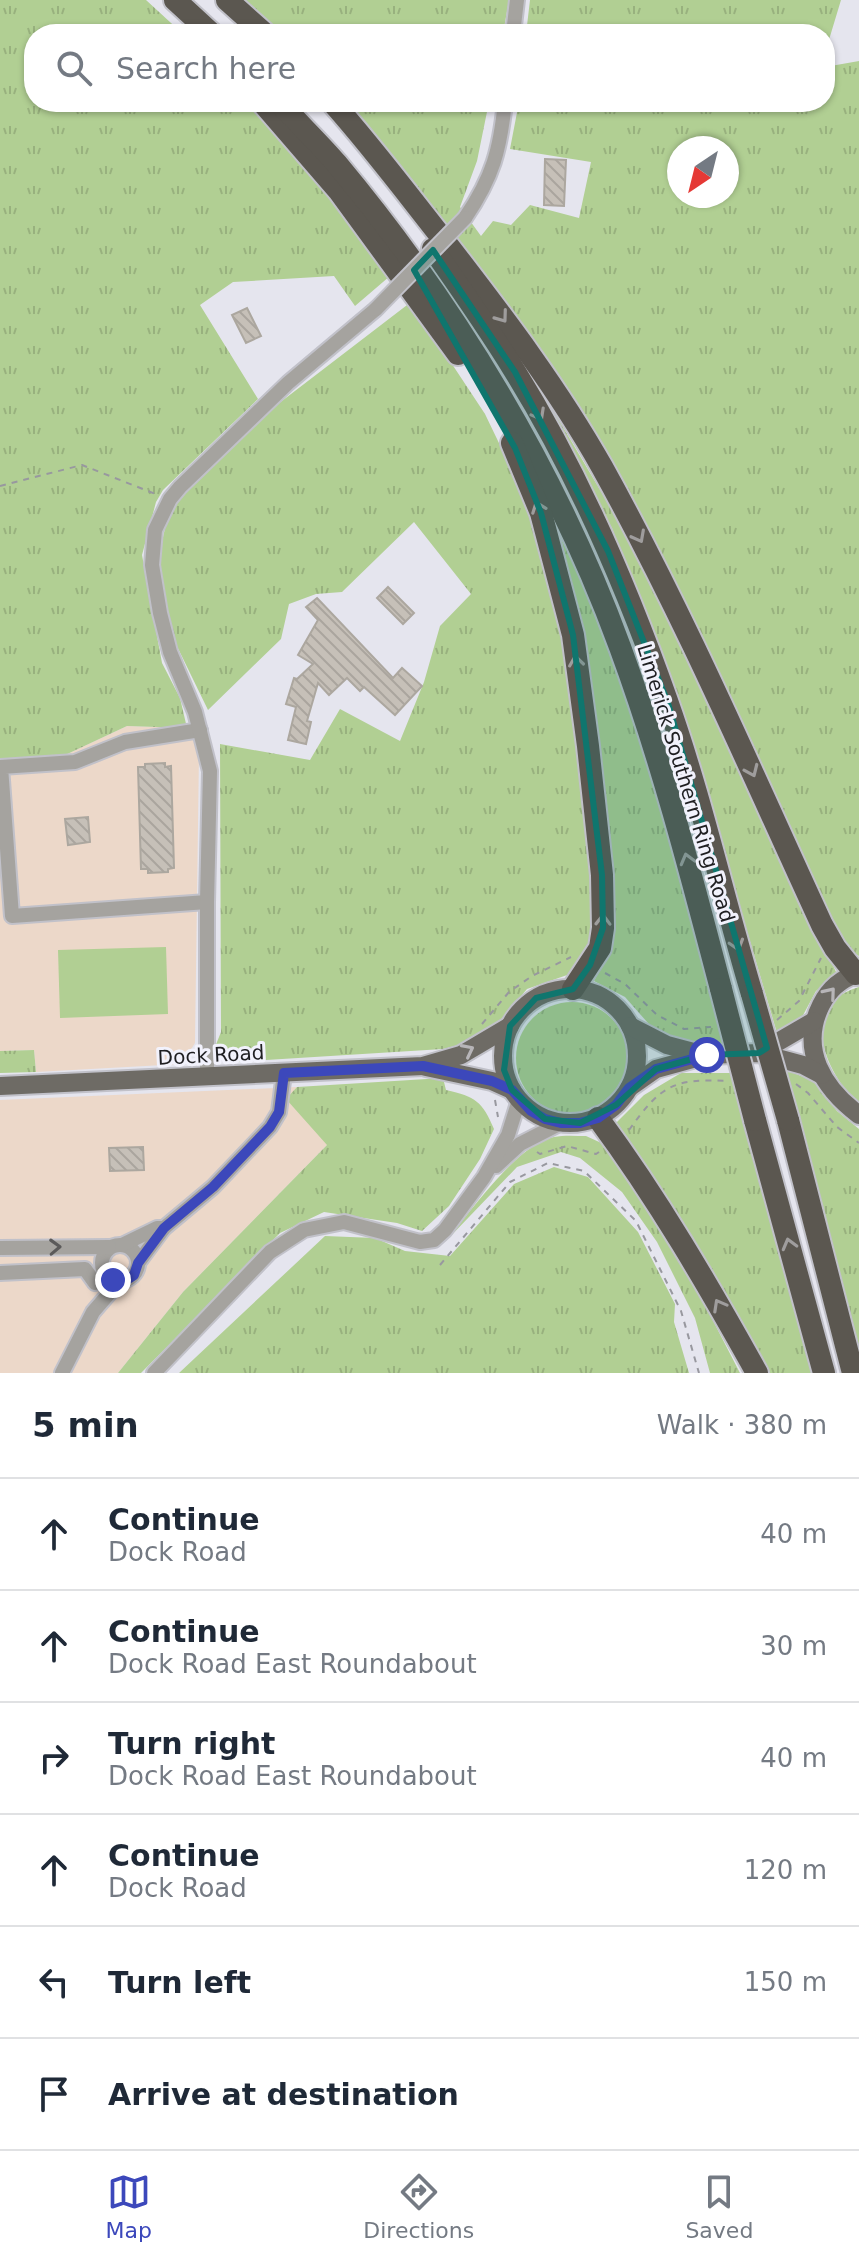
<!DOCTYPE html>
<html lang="en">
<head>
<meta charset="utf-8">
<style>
	:root { --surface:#fff; --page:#f6f6f7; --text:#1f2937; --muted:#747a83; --line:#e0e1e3; --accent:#3c48bb }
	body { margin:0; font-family:"DejaVu Sans",sans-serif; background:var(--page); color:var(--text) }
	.compass { position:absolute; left:667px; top:136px; width:72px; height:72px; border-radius:50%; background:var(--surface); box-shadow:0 2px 6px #0004; rotate:215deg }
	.stop { position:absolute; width:24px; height:24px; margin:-18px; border:6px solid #3c48bb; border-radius:50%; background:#fff }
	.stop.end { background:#3c48bb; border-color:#fff; box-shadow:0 2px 8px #0008 }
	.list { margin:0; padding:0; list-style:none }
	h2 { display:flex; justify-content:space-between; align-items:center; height:104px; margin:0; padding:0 32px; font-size:34px }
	h2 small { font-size:26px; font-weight:400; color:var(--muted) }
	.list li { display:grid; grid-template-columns:52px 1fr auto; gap:24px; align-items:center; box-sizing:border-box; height:112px; padding:0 32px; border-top:2px solid var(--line) }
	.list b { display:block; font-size:30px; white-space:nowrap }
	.list p { margin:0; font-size:26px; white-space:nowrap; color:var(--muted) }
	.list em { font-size:26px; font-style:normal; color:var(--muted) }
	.icon { flex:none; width:44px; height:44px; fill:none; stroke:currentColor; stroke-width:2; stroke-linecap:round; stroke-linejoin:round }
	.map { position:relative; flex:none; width:859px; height:1373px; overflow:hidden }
	.search { position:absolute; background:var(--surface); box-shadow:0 2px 6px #0004; left:24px; right:24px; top:24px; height:88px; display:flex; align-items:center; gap:20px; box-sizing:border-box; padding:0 28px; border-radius:32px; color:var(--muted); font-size:30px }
	.sheet { height:776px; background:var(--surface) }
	nav { display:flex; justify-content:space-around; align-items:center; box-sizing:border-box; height:112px; border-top:2px solid var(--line); background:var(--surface); font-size:22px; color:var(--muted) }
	nav a { display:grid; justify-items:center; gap:4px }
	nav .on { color:var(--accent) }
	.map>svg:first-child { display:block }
	.industrial { fill:#ecd8c9 }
	.grass { fill:url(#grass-tufts); fill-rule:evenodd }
	.garden { fill:#b1cf93 }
	.building { fill:url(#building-back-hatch); stroke:#aca79f; stroke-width:2 }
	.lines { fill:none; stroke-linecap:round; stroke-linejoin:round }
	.minor-casing { stroke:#c1c1c9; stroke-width:18 }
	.major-casing { stroke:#c1c1c9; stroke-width:22 }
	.highway-casing { stroke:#c1c1c9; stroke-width:26 }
	.path { stroke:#98989f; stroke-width:2; stroke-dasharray:6 6; stroke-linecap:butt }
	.minor { stroke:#a5a39f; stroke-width:14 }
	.major { stroke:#6e6b65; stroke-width:18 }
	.highway { stroke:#5b5750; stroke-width:22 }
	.minor-bridge-casing { stroke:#c1c1c9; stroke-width:18; stroke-linecap:butt }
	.highway-bridge-casing { stroke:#c1c1c9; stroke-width:26; stroke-linecap:butt }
	.minor-bridge { stroke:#a5a39f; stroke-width:14 }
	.highway-bridge { stroke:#5b5750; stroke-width:22 }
	.oneway { stroke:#9f9d9d }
	.oneway2 { stroke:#b7b5b8 }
	.oneway3 { stroke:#5b5a5a }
	.route { stroke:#3c48bb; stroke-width:10 }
	.marked { fill:#0f766e; fill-opacity:0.2; stroke:#0f766e; stroke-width:6; stroke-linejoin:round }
	.labels { text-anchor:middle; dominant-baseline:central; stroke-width:6; stroke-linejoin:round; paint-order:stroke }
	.street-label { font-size:20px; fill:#1f1f22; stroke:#f2f2fc }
</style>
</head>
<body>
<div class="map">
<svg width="859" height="1373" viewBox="0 0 859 1373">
	<defs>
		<pattern id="grass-tufts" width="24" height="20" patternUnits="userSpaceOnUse" patternTransform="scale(2)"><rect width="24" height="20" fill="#b1cf93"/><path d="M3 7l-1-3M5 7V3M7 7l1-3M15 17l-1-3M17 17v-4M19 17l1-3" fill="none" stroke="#98b17e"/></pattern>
		<pattern id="building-back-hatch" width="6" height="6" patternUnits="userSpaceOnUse" patternTransform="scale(2)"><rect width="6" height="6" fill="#c6c0b8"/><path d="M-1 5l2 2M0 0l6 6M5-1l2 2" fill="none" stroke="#aaa59e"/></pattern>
	</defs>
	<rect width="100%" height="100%" fill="#e5e5ee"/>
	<g class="industrial">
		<path d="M 127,726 L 187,728 L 199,753 L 195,1043 L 182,1064 L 36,1072 L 34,1050 L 0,1051 L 0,761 L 63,756 Z"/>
		<path d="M 297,1087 L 287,1100 L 328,1144 L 183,1292 L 118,1373 L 0,1373 L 0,1100 Z"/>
	</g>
	<g class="grass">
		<path d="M 0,0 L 146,0 L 183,34 L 34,34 L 34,102 L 251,102 L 264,115 L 390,276 L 355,306 L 334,276 L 233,282 L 200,305 L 258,399 L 163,490 L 156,502 L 142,555 L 162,663 L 180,698 L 187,728 L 127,726 L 63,756 L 0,761 Z"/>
		<path d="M 239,0 L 509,0 L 503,34 L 275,34 Z"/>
		<path d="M 530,0 L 841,0 L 825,53 L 825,34 L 526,34 Z"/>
		<path d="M 859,61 L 859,956 L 854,953 L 838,935 L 608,469 L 340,102 L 489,102 L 477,161 L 460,207 L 481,236 L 493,221 L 511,225 L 530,205 L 579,218 L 591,162 L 510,149 L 519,102 L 825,102 L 825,67 ZM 679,148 L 727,148 L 727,196 L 679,196 Z"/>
		<path d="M 411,302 L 485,414 L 524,495 L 550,582 L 574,697 L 596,915 L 593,948 L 570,974 L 527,989 L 500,1021 L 475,1041 L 443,1049 L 234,1062 L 215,1047 L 221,1032 L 220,744 L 310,760 L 340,709 L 400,741 L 424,682 L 440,626 L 471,594 L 414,522 L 342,592 L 316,594 L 289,604 L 281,639 L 208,710 L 171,634 L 158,559 L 166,524 L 179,494 L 261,417 Z"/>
		<path d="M 540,388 L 629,539 L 670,620 L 837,974 L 816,991 L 801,1019 L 777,1033 L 696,758 L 612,528 L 530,389 Z"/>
		<path d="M 561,538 L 580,578 L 638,728 L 724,1044 L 682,1042 L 655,1031 L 625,997 L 594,981 L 612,946 L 612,878 L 583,633 Z"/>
		<path d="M 859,987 L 859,1105 C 825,1073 796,1005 859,987 Z"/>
		<circle cx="572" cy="1058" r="56"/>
		<path d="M 34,1050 L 36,1072 L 0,1073 L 0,1051 Z"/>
		<path d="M 786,1070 L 814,1081 L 837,1111 L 859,1129 L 859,1348 Z"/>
		<path d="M 681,1073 L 734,1073 L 736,1095 L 814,1373 L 760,1373 L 613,1126 L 644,1095 Z"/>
		<path d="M 443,1078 L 446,1090 C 476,1097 482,1101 494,1129 L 480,1159 L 449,1206 L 422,1231 L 397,1223 L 324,1212 L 280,1233 L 141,1373 L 118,1373 L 183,1292 L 327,1145 L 286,1099 L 297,1087 Z"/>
		<path d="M 586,1136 L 608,1146 L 674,1245 L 740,1373 L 710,1373 L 695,1318 L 657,1242 L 622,1192 L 580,1158 L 561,1152 L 517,1167 L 445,1242 C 469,1214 518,1143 554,1137 C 564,1135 576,1136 586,1136 Z"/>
		<path d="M 554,1167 L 588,1177 L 638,1232 L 675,1304 L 674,1322 L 689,1373 L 179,1373 L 325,1236 L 375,1238 L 405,1251 L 450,1256 L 514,1184 Z"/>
	</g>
	<path class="garden" d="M 166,947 L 168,1014 L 60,1018 L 58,950 Z"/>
	<g class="building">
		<path d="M 545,159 L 566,160 L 564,206 L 544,205 Z"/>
		<path d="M 247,308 L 261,336 L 246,343 L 232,315 Z"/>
		<path d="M 388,587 L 414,613 L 403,624 L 377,598 Z"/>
		<path d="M 317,598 L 393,678 L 402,668 L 422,686 L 395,715 L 364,687 L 360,691 L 347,678 L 329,695 L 318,683 L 307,721 L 311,722 L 306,744 L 288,740 L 296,707 L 286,704 L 294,678 L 297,679 L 313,664 L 298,655 L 318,620 L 306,607 Z"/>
		<path d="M 165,763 L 165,767 L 171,766 L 174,868 L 168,869 L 168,872 L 148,873 L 148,869 L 141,869 L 138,767 L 145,767 L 145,764 Z"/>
		<path d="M 88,817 L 90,842 L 68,845 L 65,819 Z"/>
		<path d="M 143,1147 L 144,1170 L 110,1171 L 109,1148 Z"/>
	</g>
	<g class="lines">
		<g class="minor-casing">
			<g id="minor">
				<path d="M 513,34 L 517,0"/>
				<path d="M 465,218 C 493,177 500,150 505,102"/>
				<path d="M 200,730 L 125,742 L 75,762 L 1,767 L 12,916 L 207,902"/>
				<path d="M 207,1077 L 207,902 L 210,771 L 195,712 L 170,652 L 160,613 L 152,565 L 155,530 L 170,499 L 180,487 L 288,383 L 376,309"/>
				<path d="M 496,1166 L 520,1144 L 561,1123"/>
				<circle cx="120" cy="1263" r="18"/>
				<path d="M 122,1245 L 157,1228 L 164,1228"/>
				<path d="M 0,1248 L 109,1247"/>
				<path d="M 138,1263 L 164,1228 L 213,1187 L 270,1127 L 279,1112 L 284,1073"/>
				<path d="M 0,1273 L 85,1269 L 95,1283"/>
				<path d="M 62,1373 L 93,1312 L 119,1282"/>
				<path d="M 154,1373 L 270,1252 L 304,1230 L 344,1222 L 420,1242 L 434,1240 L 445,1230 L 484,1177 L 508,1135 L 519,1100"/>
			</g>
		</g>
		<g class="major-casing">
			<g id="major">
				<path d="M 859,973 C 842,978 829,989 821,1005 C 799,1049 823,1088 859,1115"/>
				<circle cx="570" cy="1056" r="67"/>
				<path d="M 630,1026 L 667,1045 L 701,1054"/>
				<path d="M 759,1053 L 814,1021"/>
				<path d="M 426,1067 L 492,1081 L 512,1090"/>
				<path d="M 0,1086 L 423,1066 L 461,1055 L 510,1026"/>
				<path d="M 629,1088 L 656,1069 L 707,1055 L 759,1053 L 803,1065 L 822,1075"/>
			</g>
		</g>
		<g class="highway-casing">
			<g id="highway">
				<path d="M 175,0 L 212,34"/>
				<path d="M 227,0 L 265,34"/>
				<path d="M 262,102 L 339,191 L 458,354"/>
				<path d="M 279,102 C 298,123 319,143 337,164 C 456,307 556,472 620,647 C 661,758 691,874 721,989"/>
				<path d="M 332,102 C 374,149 411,199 450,248 C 504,318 558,389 602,467 C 684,615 751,771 822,925 L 835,948 L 856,974"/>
				<path d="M 433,249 C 461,289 489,329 514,370 C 578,473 627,587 667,701 C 701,797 723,897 752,994"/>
				<path d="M 512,443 L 541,513 L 573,635 L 588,746 L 602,875 L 603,928 L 600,948 L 573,989"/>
				<path d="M 598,1118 C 658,1199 708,1285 757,1373"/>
				<path d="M 755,1120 L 824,1373"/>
				<path d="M 788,1120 L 853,1373"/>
			</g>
		</g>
		<g class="path">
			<path d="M 0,486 L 82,465 L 158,495"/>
			<path d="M 605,973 L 625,984 L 657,1015 L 684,1029 L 711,1027"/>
			<path d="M 777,1020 L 799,1001 L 821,958"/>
			<path d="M 482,1024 L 509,992 L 532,976 L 571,957"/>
			<path d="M 796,1084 L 808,1093 L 837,1127 L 859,1143"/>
			<path d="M 495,1100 L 498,1117"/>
			<path d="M 629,1130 C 660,1087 672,1078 726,1081"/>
			<path d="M 537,1152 L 540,1154 L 567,1146 L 596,1154 L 599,1152"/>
			<path d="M 440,1265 L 510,1182 L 548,1163 L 584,1171 L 636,1221 L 681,1311 L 699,1373"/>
		</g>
		<use href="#minor" class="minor"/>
		<use href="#major" class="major"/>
		<use href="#highway" class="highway"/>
		<g class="minor-bridge-casing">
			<path id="minor-bridge" d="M 376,309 L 465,218"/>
		</g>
		<g class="highway-bridge-casing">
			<g id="highway-bridge">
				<path d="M 721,989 L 755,1120"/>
				<path d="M 752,994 L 788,1120"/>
			</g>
		</g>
		<use href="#minor-bridge" class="minor-bridge"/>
		<use href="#highway-bridge" class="highway-bridge"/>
	</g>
	<defs><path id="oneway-chevron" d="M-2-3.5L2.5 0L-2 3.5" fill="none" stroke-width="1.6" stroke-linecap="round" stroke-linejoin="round" transform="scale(2)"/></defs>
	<g class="oneway">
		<use href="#oneway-chevron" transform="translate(502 317) rotate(54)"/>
		<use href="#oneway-chevron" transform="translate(539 415) rotate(61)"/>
		<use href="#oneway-chevron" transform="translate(538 507) rotate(-110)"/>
		<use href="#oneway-chevron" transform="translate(639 537) rotate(62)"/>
		<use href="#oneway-chevron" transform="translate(576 661) rotate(-98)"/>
		<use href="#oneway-chevron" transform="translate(752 771) rotate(66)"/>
		<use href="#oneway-chevron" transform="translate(687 859) rotate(-105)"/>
		<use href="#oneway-chevron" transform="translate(603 920) rotate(-89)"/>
		<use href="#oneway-chevron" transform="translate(737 945) rotate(73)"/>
		<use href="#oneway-chevron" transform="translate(789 1244) rotate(-105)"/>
		<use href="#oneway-chevron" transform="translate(719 1305) rotate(-119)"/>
	</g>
	<g class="oneway2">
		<use href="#oneway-chevron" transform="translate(830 993) rotate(-50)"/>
		<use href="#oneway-chevron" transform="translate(468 1050) rotate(-27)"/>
	</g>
	<use class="oneway3" href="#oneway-chevron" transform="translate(55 1247) rotate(-2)"/>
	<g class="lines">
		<path class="route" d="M 113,1280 L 125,1281 L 134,1275 L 138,1263 L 164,1228 L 213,1187 L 270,1127 L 279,1112 L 284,1073 L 423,1066 L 492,1081 L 512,1090 L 531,1111 L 545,1119 L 561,1123 L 580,1123 L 598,1118 L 616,1105 L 629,1088 L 656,1069 L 707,1055"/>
	</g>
	<path class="marked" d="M 433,250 L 515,372 L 608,551 L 668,703 L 767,1048 L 759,1053 L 707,1055 L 656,1069 L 616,1105 L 580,1123 L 545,1119 L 512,1090 L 504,1070 L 510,1026 L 536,998 L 573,989 L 590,965 L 603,928 L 602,875 L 573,635 L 541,513 L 515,448 L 414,270 Z"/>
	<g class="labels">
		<g class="street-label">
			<text transform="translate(686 783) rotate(73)">Limerick Southern Ring Road</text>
			<text transform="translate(211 1055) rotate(-3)">Dock Road</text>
		</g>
	</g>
</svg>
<svg class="compass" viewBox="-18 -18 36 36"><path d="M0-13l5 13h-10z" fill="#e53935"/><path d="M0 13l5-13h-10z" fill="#747a83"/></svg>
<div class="stop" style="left:707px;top:1055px"></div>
<div class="stop end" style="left:113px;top:1280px"></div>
<div class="search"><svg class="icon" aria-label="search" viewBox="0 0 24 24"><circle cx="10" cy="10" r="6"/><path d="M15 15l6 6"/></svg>Search here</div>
</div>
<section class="sheet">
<h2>5 min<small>Walk · 380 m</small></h2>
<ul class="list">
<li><svg class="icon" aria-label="ahead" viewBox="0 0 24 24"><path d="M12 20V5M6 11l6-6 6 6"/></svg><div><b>Continue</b><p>Dock Road</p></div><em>40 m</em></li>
<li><svg class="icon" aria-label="ahead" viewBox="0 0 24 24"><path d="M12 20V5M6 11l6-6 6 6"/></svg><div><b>Continue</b><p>Dock Road East Roundabout</p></div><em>30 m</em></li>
<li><svg class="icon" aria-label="right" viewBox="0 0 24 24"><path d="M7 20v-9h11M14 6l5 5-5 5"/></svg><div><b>Turn right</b><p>Dock Road East Roundabout</p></div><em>40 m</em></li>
<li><svg class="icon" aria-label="ahead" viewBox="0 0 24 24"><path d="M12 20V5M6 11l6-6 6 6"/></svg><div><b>Continue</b><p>Dock Road</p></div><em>120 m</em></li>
<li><svg class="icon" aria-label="left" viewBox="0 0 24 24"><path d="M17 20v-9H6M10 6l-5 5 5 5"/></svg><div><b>Turn left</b></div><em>150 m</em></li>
<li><svg class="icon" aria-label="arrive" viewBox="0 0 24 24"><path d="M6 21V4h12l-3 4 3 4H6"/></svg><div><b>Arrive at destination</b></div></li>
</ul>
</section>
<nav>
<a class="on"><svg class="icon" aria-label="map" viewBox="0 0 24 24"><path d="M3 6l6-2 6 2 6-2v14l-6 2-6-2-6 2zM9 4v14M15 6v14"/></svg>Map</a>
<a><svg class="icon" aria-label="directions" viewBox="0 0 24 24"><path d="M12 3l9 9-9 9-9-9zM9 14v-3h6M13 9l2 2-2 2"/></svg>Directions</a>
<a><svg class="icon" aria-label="saved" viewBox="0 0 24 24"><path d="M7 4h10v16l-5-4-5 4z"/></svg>Saved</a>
</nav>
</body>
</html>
